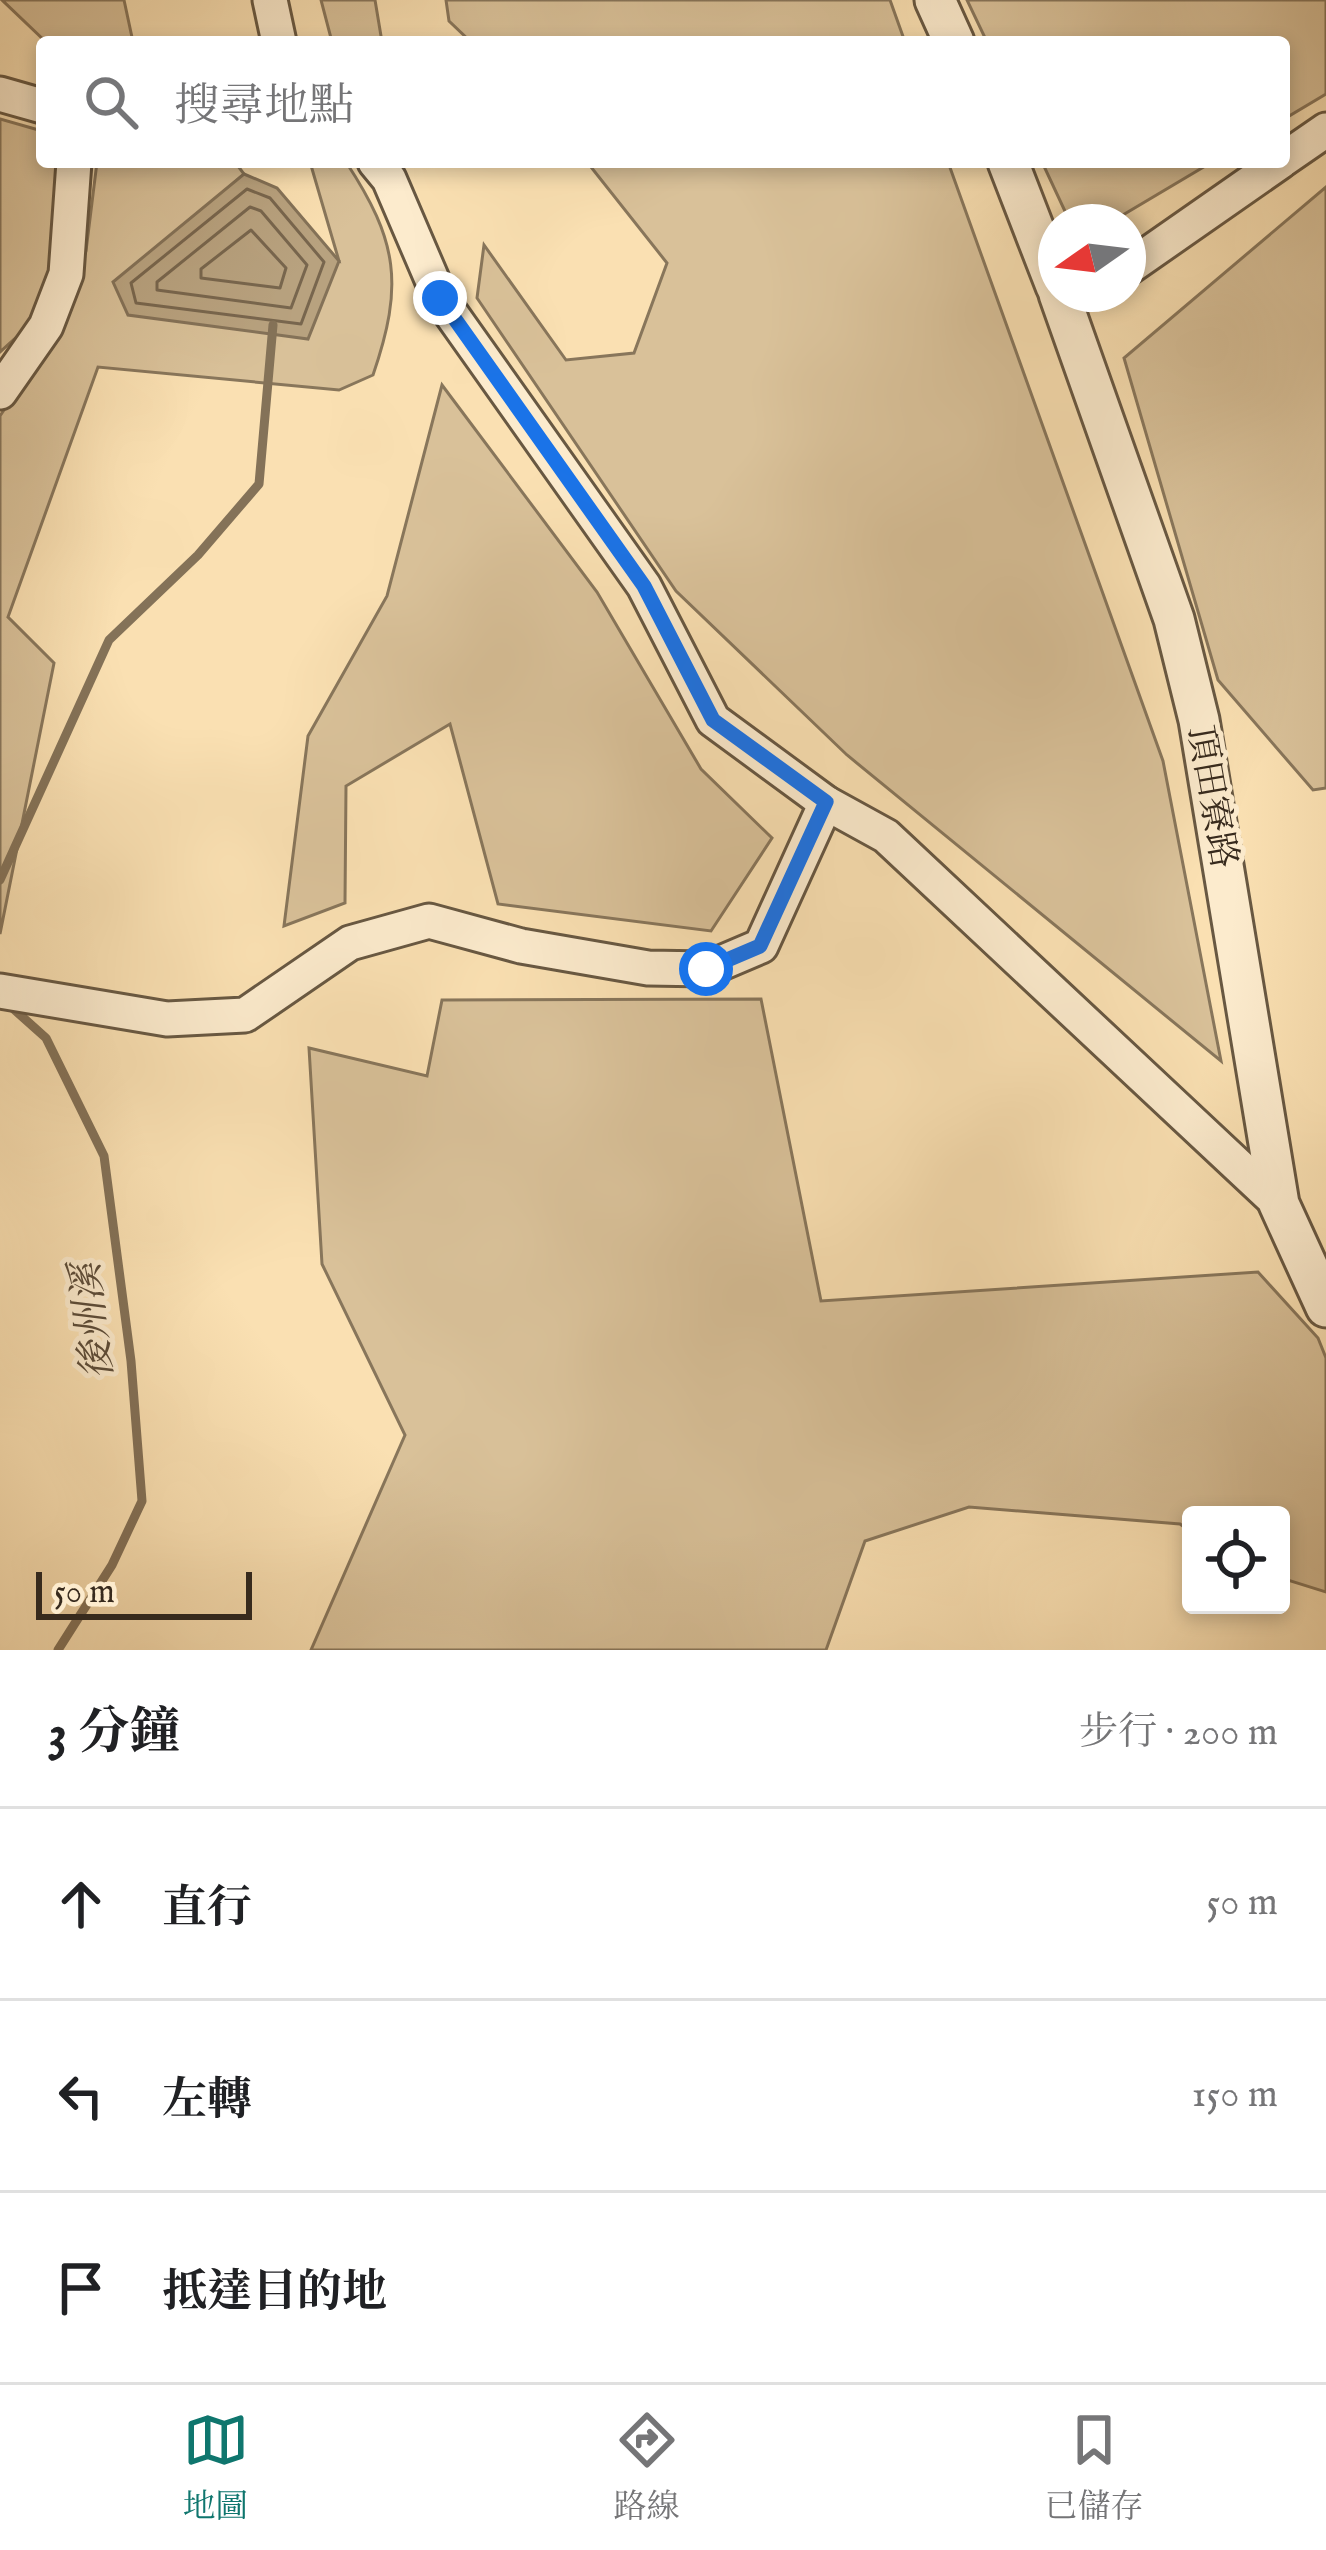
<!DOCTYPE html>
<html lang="zh-TW">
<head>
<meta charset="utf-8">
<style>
	:root { --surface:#fff; --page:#f2f2f2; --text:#202124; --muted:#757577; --line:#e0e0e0; --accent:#0f766e }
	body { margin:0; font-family:"IM FELL English","Noto Serif TC",serif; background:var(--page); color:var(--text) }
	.controls { position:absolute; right:36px; bottom:36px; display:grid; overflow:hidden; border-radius:12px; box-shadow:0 6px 18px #0003 }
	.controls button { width:108px; height:108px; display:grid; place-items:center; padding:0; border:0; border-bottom:3px solid var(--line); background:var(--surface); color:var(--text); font:60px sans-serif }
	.compass { position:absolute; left:1038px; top:204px; width:108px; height:108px; border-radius:50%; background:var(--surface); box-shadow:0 6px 18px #0003; rotate:256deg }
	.scale { position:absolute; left:36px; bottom:30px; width:216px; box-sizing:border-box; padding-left:12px; border:6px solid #372a1d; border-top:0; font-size:33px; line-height:42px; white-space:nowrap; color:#372a1d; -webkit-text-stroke:9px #fcebcd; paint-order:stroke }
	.stop { position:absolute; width:36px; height:36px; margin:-27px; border:9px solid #1a73e8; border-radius:50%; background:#fff }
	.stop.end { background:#1a73e8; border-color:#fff; box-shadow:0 3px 12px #0008 }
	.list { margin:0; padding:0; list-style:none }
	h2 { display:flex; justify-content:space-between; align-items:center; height:156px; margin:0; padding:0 48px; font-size:51px }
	h2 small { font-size:39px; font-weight:400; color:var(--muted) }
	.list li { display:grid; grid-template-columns:78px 1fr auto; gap:36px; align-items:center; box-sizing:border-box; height:192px; padding:0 48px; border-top:3px solid var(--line) }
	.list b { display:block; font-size:45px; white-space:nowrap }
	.list em { font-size:39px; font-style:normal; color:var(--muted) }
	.icon { flex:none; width:66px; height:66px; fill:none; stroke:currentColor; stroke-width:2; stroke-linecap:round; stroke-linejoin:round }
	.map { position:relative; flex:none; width:1326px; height:1650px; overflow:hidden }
	.search { position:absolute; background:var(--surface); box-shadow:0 6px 18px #0003; left:36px; right:36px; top:36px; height:132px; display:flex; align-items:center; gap:30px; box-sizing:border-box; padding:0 42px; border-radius:12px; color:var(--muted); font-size:45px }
	.sheet { height:732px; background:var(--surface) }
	nav { display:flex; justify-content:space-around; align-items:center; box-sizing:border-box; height:168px; border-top:3px solid var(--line); background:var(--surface); font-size:33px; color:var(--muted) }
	nav a { display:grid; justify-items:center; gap:6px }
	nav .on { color:var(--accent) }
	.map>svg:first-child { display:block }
	.green { fill:#d9c199; stroke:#88765b; stroke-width:3 }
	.water { fill:#b8a27f; stroke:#847258; stroke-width:3 }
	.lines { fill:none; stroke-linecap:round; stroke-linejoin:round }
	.shore { stroke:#78664e; stroke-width:3 }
	.stream { stroke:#847258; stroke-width:9 }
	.minor-casing { stroke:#685842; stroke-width:39 }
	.tertiary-casing { stroke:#685842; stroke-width:45 }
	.minor { stroke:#fcebcd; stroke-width:33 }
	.tertiary { stroke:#fcebcd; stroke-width:39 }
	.route { stroke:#1a73e8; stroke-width:15 }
	.labels { text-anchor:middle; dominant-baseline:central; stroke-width:10; stroke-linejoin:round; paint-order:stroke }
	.street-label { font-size:36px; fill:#372a1d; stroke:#fcebcd }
	.water-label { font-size:39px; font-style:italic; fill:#5e4e3a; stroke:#fcebcd }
</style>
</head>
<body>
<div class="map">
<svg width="1326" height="1650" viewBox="0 0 1326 1650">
	<rect width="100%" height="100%" fill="#fae0b2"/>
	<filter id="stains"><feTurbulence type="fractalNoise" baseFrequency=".00167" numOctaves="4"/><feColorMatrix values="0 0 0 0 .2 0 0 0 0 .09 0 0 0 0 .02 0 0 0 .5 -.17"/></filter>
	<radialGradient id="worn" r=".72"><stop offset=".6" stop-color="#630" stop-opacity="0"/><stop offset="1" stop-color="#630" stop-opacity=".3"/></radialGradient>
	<g class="green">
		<path d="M 2,0 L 124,0 L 133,42 L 46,42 Z"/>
		<path d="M 321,0 L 375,0 L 382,42 L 332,42 Z"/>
		<path d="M 446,0 L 890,0 L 905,42 L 471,42 L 449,21 Z"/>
		<path d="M 967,0 L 1326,0 L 1326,94 L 1284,119 L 1284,42 L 987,42 Z"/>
		<path d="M 0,119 L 42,131 L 42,162 L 59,162 L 57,235 L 43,313 L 0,352 Z"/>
		<path d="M 97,162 L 235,162 L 244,174 L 201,212 L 339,261 L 310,162 L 346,162 C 398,241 404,285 373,375 L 339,390 L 98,367 L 8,617 L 54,663 L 0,934 L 0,416 L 56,332 L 86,251 Z"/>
		<path d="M 587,162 L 948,162 L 1163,761 L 1221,1061 L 847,755 L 676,591 L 477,298 L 484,245 L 566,360 L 634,353 L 667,263 Z"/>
		<path d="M 1042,162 L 1212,162 L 1111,222 L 1070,222 Z"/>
		<path d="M 1326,187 L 1326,788 L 1313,790 L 1218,680 L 1124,358 Z"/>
		<path d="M 442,385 L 597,592 L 701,769 L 772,838 L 711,931 L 498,904 L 450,724 L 346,786 L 345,903 L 284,926 L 308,736 L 387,596 Z"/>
		<path d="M 761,999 L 821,1301 L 1258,1272 L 1318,1338 L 1326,1358 L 1326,1592 L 1281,1578 L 1281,1515 L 1191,1515 L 1191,1532 L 1180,1524 L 969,1507 L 865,1541 L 826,1650 L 311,1650 L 405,1435 L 322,1264 L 309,1048 L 427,1076 L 442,1000 Z"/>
	</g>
	<path class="water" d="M 244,174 L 277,188 L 339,261 L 308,339 L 128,315 L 113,282 Z"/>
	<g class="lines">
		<g class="shore">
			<path d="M 247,189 L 270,198 L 324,262 L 301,324 L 136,303 L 131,283 Z"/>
			<path d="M 250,207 L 261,211 L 307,265 L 291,308 L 157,290 L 157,282 Z"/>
			<path d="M 251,230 L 286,268 L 280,288 L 201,278 L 201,269 Z"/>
		</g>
		<g class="stream">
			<path d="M 0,880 L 109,640 L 198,555 L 259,484 L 273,325"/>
			<path d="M 8,1004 L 46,1038 L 104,1156 L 131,1361 L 142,1501 L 112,1565 L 58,1650"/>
		</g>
		<g class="minor-casing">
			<g id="minor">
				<path d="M 270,0 L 279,42"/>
				<path d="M 0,94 L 42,106"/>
				<path d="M 1284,159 L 1326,130"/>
				<path d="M 375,162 L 389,179 L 440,298 L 644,586 L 713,720 L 826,803 L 886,836 L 1279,1204"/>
				<path d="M 1128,268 L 1280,162"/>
				<path d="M 0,392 L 46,326 L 66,274 L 74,162"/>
				<path d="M 0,991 L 167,1019 L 245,1015 L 350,943 L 429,921 L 521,946 L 648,968 L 707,969 L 761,946 L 826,803"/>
			</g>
		</g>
		<g class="tertiary-casing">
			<g id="tertiary">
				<path d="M 935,0 L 954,42"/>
				<path d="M 1008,162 L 1056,286"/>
				<path d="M 1059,294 L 1174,619 L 1199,720 L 1279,1204 L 1326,1307"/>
			</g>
		</g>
		<use href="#minor" class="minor"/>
		<use href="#tertiary" class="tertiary"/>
	</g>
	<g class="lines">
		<path class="route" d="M 440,298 L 644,586 L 713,720 L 826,802 L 760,946 L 706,969"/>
	</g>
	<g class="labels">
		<g class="street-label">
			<text transform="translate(1211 797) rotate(80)">頂田寮路</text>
		</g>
		<g class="water-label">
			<text transform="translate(94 1321) rotate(-97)">後州溪</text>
		</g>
	</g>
	<rect width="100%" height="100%" filter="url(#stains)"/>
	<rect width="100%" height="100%" fill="url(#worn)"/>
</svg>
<div class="controls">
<button><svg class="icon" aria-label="locate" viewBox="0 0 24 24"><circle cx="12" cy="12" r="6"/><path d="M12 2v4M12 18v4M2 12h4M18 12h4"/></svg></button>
</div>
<svg class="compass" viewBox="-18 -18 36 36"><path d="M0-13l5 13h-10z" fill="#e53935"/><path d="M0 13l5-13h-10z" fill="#757577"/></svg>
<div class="scale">50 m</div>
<div class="stop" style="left:706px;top:969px"></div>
<div class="stop end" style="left:440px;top:298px"></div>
<div class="search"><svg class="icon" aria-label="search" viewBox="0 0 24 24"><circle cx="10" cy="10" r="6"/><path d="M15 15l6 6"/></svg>搜尋地點</div>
</div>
<section class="sheet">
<h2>3 分鐘<small>步行 · 200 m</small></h2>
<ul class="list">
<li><svg class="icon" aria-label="ahead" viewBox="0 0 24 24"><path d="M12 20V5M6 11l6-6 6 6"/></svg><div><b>直行</b></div><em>50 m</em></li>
<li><svg class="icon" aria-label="left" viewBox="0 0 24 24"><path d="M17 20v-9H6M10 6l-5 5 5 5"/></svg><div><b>左轉</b></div><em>150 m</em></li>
<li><svg class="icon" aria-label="arrive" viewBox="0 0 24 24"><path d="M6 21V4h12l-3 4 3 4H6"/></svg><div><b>抵達目的地</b></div></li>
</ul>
</section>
<nav>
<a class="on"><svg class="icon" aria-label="map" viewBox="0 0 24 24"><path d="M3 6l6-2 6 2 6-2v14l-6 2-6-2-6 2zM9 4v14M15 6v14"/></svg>地圖</a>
<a><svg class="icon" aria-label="directions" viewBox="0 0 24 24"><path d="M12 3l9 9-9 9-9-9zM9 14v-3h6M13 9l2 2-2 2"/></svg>路線</a>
<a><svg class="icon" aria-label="saved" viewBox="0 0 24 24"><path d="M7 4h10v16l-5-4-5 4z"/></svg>已儲存</a>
</nav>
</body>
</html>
